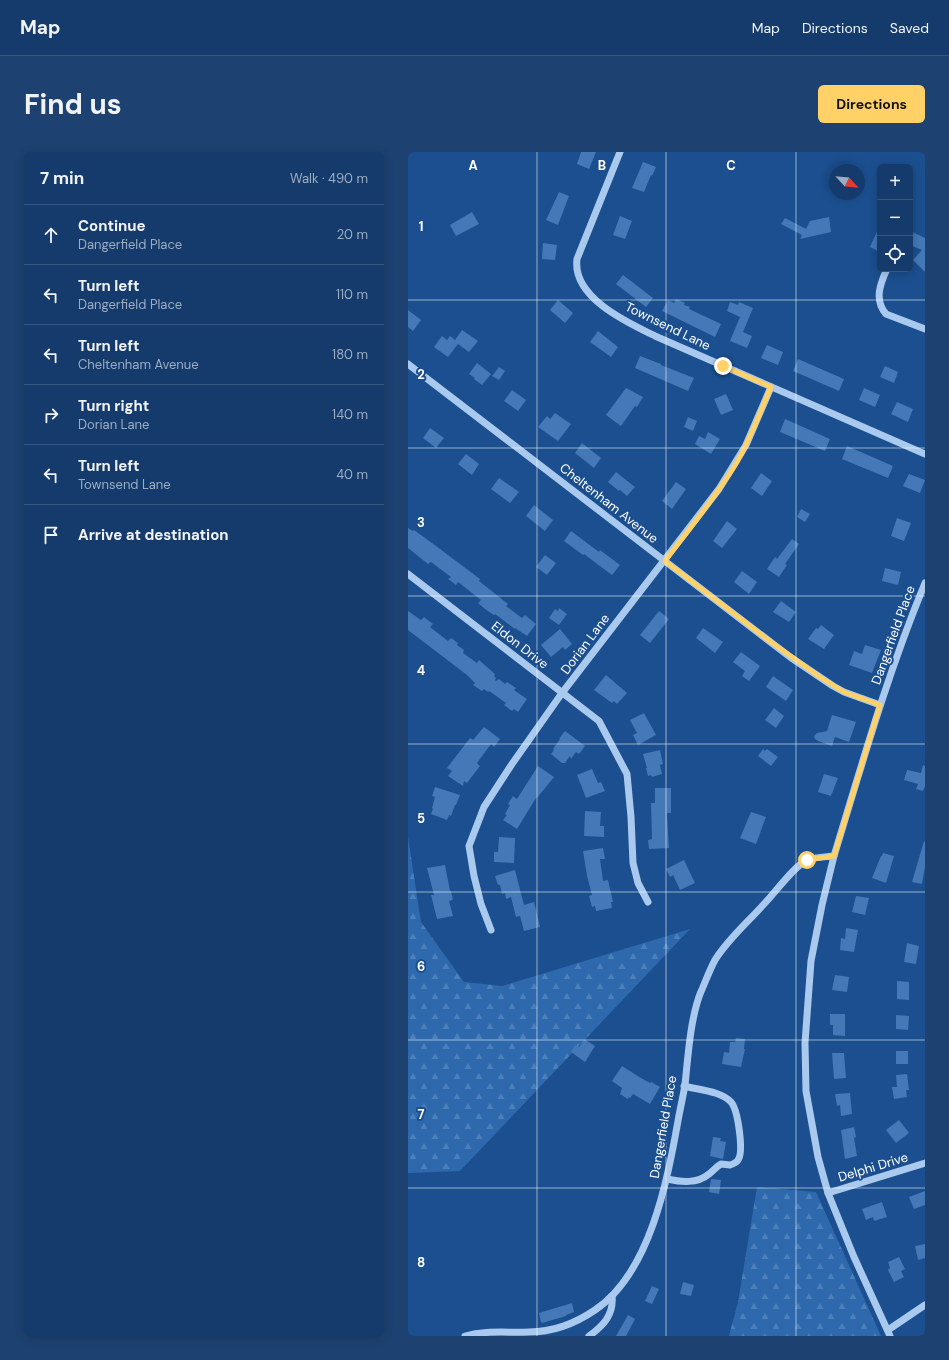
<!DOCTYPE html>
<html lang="en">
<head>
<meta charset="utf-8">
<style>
	:root { --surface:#143b6b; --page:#1d4271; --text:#f1f3f6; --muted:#9dadc1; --line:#33557e; --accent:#ffd166 }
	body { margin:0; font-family:"DM Sans",sans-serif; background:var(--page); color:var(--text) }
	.controls { position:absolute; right:12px; top:12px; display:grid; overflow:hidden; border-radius:6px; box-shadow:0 2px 10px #0003 }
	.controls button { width:36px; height:36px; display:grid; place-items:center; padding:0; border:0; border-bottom:1px solid var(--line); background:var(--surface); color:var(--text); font:20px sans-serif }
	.compass { position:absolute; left:421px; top:12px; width:36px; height:36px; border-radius:50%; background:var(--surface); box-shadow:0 2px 10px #0003; rotate:116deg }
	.stop { position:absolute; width:12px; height:12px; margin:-9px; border:3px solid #ffd166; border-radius:50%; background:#fff }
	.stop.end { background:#ffd166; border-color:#fff; box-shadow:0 1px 4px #0008 }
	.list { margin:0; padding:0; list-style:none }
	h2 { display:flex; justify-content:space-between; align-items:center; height:52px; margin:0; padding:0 16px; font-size:17px }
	h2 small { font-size:13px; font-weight:400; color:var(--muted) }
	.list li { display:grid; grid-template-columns:26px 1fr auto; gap:12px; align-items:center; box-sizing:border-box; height:60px; padding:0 16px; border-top:1px solid var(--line) }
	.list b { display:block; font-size:15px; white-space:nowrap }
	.list p { margin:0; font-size:13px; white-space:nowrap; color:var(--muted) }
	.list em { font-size:13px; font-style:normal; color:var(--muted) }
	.icon { flex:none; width:22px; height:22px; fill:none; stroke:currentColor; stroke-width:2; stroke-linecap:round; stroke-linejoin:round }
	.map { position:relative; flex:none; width:517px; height:1184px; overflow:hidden; border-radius:6px }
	header { display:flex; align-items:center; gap:24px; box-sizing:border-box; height:56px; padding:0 20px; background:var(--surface); border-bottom:1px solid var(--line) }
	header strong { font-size:19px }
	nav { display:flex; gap:22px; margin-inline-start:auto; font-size:14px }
	.intro { display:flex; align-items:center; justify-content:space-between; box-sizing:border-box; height:96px; padding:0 24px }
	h1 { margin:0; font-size:28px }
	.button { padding:10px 18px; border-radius:6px; background:var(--accent); color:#111; font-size:14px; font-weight:700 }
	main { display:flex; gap:24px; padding:0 24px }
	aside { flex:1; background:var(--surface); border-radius:6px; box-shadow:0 2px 10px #0003 }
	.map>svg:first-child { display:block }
	.forest { fill:url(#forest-firs) }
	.building { fill:#4478b7 }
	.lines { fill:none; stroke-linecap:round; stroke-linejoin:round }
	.minor { stroke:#a9c9ee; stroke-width:7 }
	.route { stroke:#ffd166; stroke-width:5 }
	.grid { fill:none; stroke:#fff; stroke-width:1; stroke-opacity:0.55 }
	.labels { text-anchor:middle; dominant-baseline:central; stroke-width:4; stroke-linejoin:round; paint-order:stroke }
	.street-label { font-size:13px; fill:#fff; stroke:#1b4f8f }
	.grid-label { font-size:13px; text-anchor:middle; font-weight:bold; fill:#fff; stroke:#1b4f8f; stroke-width:4; stroke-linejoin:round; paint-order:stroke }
</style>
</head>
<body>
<header>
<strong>Map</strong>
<nav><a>Map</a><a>Directions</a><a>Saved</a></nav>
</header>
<div class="intro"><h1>Find us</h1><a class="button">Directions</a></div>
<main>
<aside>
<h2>7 min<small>Walk · 490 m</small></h2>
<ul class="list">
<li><svg class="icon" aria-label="ahead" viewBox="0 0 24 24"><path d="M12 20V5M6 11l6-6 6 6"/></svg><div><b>Continue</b><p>Dangerfield Place</p></div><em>20 m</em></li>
<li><svg class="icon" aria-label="left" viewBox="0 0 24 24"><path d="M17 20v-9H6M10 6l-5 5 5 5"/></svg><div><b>Turn left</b><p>Dangerfield Place</p></div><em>110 m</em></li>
<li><svg class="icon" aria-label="left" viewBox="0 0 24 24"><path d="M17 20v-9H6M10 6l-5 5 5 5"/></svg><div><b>Turn left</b><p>Cheltenham Avenue</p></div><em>180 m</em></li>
<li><svg class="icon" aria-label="right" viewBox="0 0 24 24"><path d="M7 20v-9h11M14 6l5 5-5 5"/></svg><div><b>Turn right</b><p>Dorian Lane</p></div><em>140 m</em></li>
<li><svg class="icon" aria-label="left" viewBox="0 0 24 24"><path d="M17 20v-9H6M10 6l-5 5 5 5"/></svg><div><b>Turn left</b><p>Townsend Lane</p></div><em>40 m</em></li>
<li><svg class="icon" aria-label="arrive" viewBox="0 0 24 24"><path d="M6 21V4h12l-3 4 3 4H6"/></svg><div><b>Arrive at destination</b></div></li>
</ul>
</aside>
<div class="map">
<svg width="517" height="1184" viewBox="0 0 517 1184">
	<defs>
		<pattern id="forest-firs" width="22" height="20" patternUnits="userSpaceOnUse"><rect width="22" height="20" fill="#2e69ad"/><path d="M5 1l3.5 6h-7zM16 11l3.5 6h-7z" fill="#4d80b9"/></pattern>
	</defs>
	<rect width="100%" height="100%" fill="#1b4f8f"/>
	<g class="forest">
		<path d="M 0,685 L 13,770 L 56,830 L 94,834 L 282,777 L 52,1019 L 0,1021 Z"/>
		<path d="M 349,1035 L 408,1040 L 473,1184 L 321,1184 L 330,1150 Z"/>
	</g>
	<g class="building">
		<path d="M 173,0 L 188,0 L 181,17 L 169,12 Z"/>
		<path d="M 235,10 L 248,15 L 244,24 L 243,23 L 236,40 L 224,36 Z"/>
		<path d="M 151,40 L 161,44 L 150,73 L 138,68 Z"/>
		<path d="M 64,60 L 71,72 L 48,84 L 42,73 Z"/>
		<path d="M 212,64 L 224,69 L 217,87 L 205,83 Z"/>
		<path d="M 421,65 L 423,80 L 392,87 L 394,83 L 373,72 L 377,66 L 398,77 L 402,69 Z"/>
		<path d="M 472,73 L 472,100 L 462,95 Z"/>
		<path d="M 502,79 L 517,86 L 517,120 L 505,108 L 514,98 L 502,93 Z"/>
		<path d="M 135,91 L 149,93 L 147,108 L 134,107 Z"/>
		<path d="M 215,123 L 245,146 L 238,155 L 208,132 Z"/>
		<path d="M 268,147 L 277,151 L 276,153 L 282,155 L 281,157 L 313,172 L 307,185 L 254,159 L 260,148 L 266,151 Z"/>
		<path d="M 150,148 L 165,161 L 157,171 L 142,158 Z"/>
		<path d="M 322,150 L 330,153 L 331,150 L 345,156 L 335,180 L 344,184 L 339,196 L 322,189 L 332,165 L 319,159 Z"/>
		<path d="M 0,158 L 13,168 L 5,179 L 0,175 Z"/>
		<path d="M 54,178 L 70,189 L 61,200 L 50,192 L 40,205 L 26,195 L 34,184 L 39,188 L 42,184 L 47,188 Z"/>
		<path d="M 190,179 L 210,195 L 203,205 L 182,190 Z"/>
		<path d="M 359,193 L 375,200 L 370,213 L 353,206 Z"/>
		<path d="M 232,204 L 253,212 L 253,213 L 286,226 L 280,239 L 227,216 Z"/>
		<path d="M 390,207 L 436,227 L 431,239 L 385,219 Z"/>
		<path d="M 69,211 L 83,222 L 74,233 L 66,227 L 67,226 L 61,222 Z"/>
		<path d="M 477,214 L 490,220 L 486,231 L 472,225 Z"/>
		<path d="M 91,215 L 97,219 L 91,228 L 84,224 Z"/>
		<path d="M 218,236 L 235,245 L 229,255 L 227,254 L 213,274 L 198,263 Z"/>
		<path d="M 456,236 L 472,243 L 467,255 L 451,248 Z"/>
		<path d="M 104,238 L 118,248 L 110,259 L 96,249 Z"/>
		<path d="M 318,242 L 325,258 L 313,263 L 306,247 Z"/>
		<path d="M 489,250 L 505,257 L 500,270 L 483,262 Z"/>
		<path d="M 147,261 L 163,272 L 150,289 L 130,275 L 139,264 L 142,267 Z"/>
		<path d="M 280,265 L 289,269 L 285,279 L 276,275 Z"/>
		<path d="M 377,267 L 422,287 L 417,299 L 372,280 Z"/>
		<path d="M 22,276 L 36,286 L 28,296 L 15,286 Z"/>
		<path d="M 300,280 L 312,287 L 303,302 L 287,292 L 291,284 L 297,287 Z"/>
		<path d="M 174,291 L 193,306 L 186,316 L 167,301 Z"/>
		<path d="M 439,294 L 485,314 L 480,326 L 434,307 Z"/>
		<path d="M 58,302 L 71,312 L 64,323 L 50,312 Z"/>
		<path d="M 208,320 L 227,335 L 219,344 L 212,338 L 211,339 L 200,330 Z"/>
		<path d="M 353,321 L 364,329 L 354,344 L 343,336 Z"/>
		<path d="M 501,322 L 517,328 L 512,341 L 495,334 Z"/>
		<path d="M 91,326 L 111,340 L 102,351 L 83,337 Z"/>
		<path d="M 268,330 L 278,337 L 264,357 L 254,349 Z"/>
		<path d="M 126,353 L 145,368 L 137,379 L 118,364 Z"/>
		<path d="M 393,357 L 402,362 L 397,370 L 389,365 Z"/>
		<path d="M 489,366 L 503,371 L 496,389 L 483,384 Z"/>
		<path d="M 319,369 L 329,377 L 314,396 L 305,389 Z"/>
		<path d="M 0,376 L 5,379 L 6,378 L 24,391 L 72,427 L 71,429 L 100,452 L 98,454 L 114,466 L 117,463 L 128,472 L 119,484 L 107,476 L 107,477 L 87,462 L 86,463 L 77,457 L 70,451 L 73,448 L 50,430 L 48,433 L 40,427 L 43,425 L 23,410 L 20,412 L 0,396 Z"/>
		<path d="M 163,379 L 191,400 L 192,398 L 212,413 L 204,423 L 176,402 L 175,403 L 156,389 Z"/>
		<path d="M 384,387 L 391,392 L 377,412 L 379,413 L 371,425 L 359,417 L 367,405 L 369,407 Z"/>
		<path d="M 137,403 L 148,411 L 139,423 L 128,415 Z"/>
		<path d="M 477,416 L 493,420 L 490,433 L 474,429 Z"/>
		<path d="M 334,419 L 349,430 L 341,442 L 326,430 Z"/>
		<path d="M 373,449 L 388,460 L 381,470 L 365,460 Z"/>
		<path d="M 151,456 L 159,462 L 151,473 L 141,466 L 147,457 L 150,459 Z"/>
		<path d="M 0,459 L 13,468 L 16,465 L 25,472 L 22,475 L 40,489 L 43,486 L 50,491 L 49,493 L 56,498 L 55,501 L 69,511 L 71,508 L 87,522 L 86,524 L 88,526 L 87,528 L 88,529 L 91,527 L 97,532 L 99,530 L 108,536 L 106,538 L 119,547 L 110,560 L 106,557 L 104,559 L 96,553 L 98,551 L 81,539 L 80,540 L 76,537 L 74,539 L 65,533 L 67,531 L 59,523 L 0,478 Z"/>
		<path d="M 251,459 L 261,467 L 242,491 L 232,483 Z"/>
		<path d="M 413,473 L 426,483 L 416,497 L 400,487 L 408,476 L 410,477 Z"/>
		<path d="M 295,476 L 315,490 L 307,501 L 288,486 Z"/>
		<path d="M 152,477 L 164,492 L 157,498 L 155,495 L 143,505 L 133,493 Z"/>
		<path d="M 457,493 L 473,498 L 464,521 L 441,513 L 446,499 L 454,502 Z"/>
		<path d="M 333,500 L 352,514 L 341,529 L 334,524 L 337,519 L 325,510 Z"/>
		<path d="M 198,523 L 219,541 L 209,552 L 206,549 L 204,551 L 186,538 Z"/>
		<path d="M 365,524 L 385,538 L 378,549 L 358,535 Z"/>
		<path d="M 366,556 L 376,564 L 368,576 L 357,568 Z"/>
		<path d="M 236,561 L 248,583 L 230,593 L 225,583 L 229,581 L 222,568 Z"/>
		<path d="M 424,563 L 448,570 L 441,590 L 427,585 L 424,594 L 410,589 L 407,587 L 406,584 L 409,581 L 419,579 Z"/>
		<path d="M 76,575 L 92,587 L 86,595 L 83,592 L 69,611 L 72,614 L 59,631 L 56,629 L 55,634 L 40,624 L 44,619 L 39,616 L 62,586 L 65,588 Z"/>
		<path d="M 157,579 L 177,594 L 171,602 L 168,600 L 163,607 L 162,604 L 157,611 L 154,611 L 143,602 L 146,598 L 145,597 L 152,587 L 151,587 Z"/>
		<path d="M 355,597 L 357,599 L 359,597 L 370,605 L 363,614 L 350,604 Z"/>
		<path d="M 252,598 L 255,612 L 252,613 L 254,622 L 244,625 L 243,623 L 240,624 L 238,616 L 239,616 L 235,602 Z"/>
		<path d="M 515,613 L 517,614 L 517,634 L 515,639 L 508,637 L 510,632 L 496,628 L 499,618 L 513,621 Z"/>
		<path d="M 130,614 L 146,625 L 129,646 L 128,646 L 109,677 L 95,668 L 99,663 L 97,662 L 102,653 L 100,652 L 105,644 L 109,647 Z"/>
		<path d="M 184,617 L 190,631 L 193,630 L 197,639 L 178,646 L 169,623 Z"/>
		<path d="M 416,622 L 430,626 L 423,644 L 410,640 Z"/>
		<path d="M 27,635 L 52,643 L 48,653 L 47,653 L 43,664 L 41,663 L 39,668 L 23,662 L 25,657 L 24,656 L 27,645 L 24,644 Z"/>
		<path d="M 247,636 L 263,636 L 263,661 L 259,661 L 261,696 L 241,697 L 240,688 L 244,687 L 243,651 L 247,651 Z"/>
		<path d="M 177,659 L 193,660 L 192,674 L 196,674 L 196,685 L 176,684 Z"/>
		<path d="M 343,660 L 358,665 L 348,692 L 332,686 Z"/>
		<path d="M 91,685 L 107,686 L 106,711 L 86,710 L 86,700 L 90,700 Z"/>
		<path d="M 516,689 L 517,690 L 517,715 L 514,732 L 504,730 Z"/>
		<path d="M 195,696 L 197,707 L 192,707 L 195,729 L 200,728 L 205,750 L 203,750 L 204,756 L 188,759 L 187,754 L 184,755 L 181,744 L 184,743 L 179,724 L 175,699 Z"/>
		<path d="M 475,701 L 486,704 L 478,731 L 464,726 L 473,704 L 474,704 Z"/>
		<path d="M 276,708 L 287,731 L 272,738 L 265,723 L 262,725 L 258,717 Z"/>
		<path d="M 37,713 L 42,739 L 43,739 L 45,748 L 41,749 L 45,764 L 29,767 L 23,743 L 26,743 L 19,716 Z"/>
		<path d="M 107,718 L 116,753 L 126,750 L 132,775 L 116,779 L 112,764 L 108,765 L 103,745 L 98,747 L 97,741 L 94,742 L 92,733 L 90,733 L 87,724 Z"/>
		<path d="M 448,744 L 461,746 L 457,763 L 444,760 Z"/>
		<path d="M 438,776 L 450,778 L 446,800 L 432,798 L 433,786 L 437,787 Z"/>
		<path d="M 499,791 L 511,794 L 508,812 L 496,810 Z"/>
		<path d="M 427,823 L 441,825 L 439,840 L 424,838 Z"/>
		<path d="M 489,829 L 501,830 L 501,848 L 489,847 Z"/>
		<path d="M 422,862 L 437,862 L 437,884 L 425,883 L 425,873 L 422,873 Z"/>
		<path d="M 488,863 L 501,864 L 500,878 L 488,877 Z"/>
		<path d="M 328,886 L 337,887 L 336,897 L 337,897 L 333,915 L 314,912 L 316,900 L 321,901 L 322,890 L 327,890 Z"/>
		<path d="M 176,887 L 187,894 L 177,910 L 163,900 L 167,893 L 171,895 Z"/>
		<rect x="488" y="899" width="12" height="13"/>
		<path d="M 424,901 L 436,901 L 438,926 L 426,927 Z"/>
		<path d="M 214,914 L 233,926 L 242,931 L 243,930 L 252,935 L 242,952 L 225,942 L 222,946 L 221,945 L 220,947 L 212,942 L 214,936 L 204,929 Z"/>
		<path d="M 499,922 L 501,938 L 498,938 L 499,945 L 486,947 L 484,935 L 489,935 L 488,923 Z"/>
		<path d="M 442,941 L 444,962 L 433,964 L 432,953 L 429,954 L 427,942 Z"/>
		<path d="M 491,968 L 501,981 L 488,991 L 478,978 Z"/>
		<path d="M 446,975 L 448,985 L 446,986 L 449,1004 L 437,1007 L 433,978 Z"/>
		<path d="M 305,985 L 313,986 L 312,989 L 318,990 L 315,1007 L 302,1004 Z"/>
		<path d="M 303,1027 L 313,1028 L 311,1042 L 301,1040 Z"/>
		<path d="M 517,1039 L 517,1053 L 506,1057 L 501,1045 Z"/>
		<path d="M 474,1050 L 479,1065 L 466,1069 L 465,1065 L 458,1068 L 454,1057 Z"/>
		<path d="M 517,1092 L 517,1106 L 510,1108 L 507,1094 Z"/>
		<path d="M 491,1105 L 497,1117 L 493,1119 L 496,1125 L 486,1130 L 480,1118 L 482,1116 L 480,1110 Z"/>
		<path d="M 275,1130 L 286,1133 L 283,1144 L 272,1142 Z"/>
		<path d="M 244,1134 L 251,1137 L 244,1152 L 237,1149 Z"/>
		<path d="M 164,1151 L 166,1160 L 158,1163 L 158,1164 L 134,1171 L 133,1170 L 131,1161 Z"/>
		<path d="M 220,1163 L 227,1167 L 218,1184 L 208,1184 Z"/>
	</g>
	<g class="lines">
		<g class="minor">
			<path d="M 212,0 L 169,107 C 164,145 218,170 247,184 L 517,302"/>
			<path d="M 479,117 C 472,132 466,148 478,162 L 517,177"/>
			<path d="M 0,212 L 382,505 L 425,534 L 436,540 L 472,553"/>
			<path d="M 0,422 L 191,569 L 219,622 L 223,665 L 225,711 L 230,731 L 240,750"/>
			<path d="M 426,704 L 414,753 L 403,809 L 397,891 L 398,939 L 410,1005 L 420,1041 L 446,1105 L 482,1184"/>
			<path d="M 83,778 L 73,752 L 66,724 L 61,694 L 76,655 L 104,612 L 154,541 L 311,337 L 338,293 L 363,235"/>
			<path d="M 259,1027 C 273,1030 289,1032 301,1022 C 306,1018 308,1015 313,1012 L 322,1013 C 325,1012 329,1010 330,1008 C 336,1000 330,958 323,950 C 313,939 291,938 276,934"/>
			<path d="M 420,1041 L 517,1011"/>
			<path d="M 480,1178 L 517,1153"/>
			<path d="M 57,1184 C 78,1178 99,1181 121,1180 C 145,1180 168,1171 187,1158 C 242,1121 259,1030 270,969 C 272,957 275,945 277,933 C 280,905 282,869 292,842 C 297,831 301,819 307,808 C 320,787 340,770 356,752 C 367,741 386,714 399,708 C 407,705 417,705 426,704 C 454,612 480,520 517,431"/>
			<path d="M 181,1184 C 195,1174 206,1163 204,1144"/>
		</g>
	</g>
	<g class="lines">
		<path class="route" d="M 315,214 L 363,235 C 352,260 343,286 329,310 C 308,345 281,377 257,409 L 363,490 L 412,525 L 436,540 L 472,553 L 426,704 L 399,708"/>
	</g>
	<path class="grid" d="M 129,0 L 129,1184M 258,0 L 258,1184M 388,0 L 388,1184M 0,148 L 517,148M 0,296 L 517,296M 0,444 L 517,444M 0,592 L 517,592M 0,740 L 517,740M 0,888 L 517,888M 0,1036 L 517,1036"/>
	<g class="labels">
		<g class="street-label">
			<text transform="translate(260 174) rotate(26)">Townsend Lane</text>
			<text transform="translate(201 351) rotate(38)">Cheltenham Avenue</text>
			<text transform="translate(485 483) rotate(-70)">Dangerfield Place</text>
			<text transform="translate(177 492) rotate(-53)">Dorian Lane</text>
			<text transform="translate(112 493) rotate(38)">Eldon Drive</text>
			<text transform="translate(255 975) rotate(-80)">Dangerfield Place</text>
			<text transform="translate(465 1015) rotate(-17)">Delphi Drive</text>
		</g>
	</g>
	<g class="grid-label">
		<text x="65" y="18">A</text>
		<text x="194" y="18">B</text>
		<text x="323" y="18">C</text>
		<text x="13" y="79">1</text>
		<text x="13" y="227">2</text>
		<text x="13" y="375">3</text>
		<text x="13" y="523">4</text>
		<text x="13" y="671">5</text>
		<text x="13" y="819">6</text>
		<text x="13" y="967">7</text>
		<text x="13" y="1115">8</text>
	</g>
</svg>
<div class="controls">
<button>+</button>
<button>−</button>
<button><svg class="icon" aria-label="locate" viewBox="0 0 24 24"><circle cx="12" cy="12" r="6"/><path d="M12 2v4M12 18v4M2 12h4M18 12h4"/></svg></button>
</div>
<svg class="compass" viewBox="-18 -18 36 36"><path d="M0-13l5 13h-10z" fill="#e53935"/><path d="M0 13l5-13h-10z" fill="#9dadc1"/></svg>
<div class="stop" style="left:399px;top:708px"></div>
<div class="stop end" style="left:315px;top:214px"></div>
</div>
</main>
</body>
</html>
